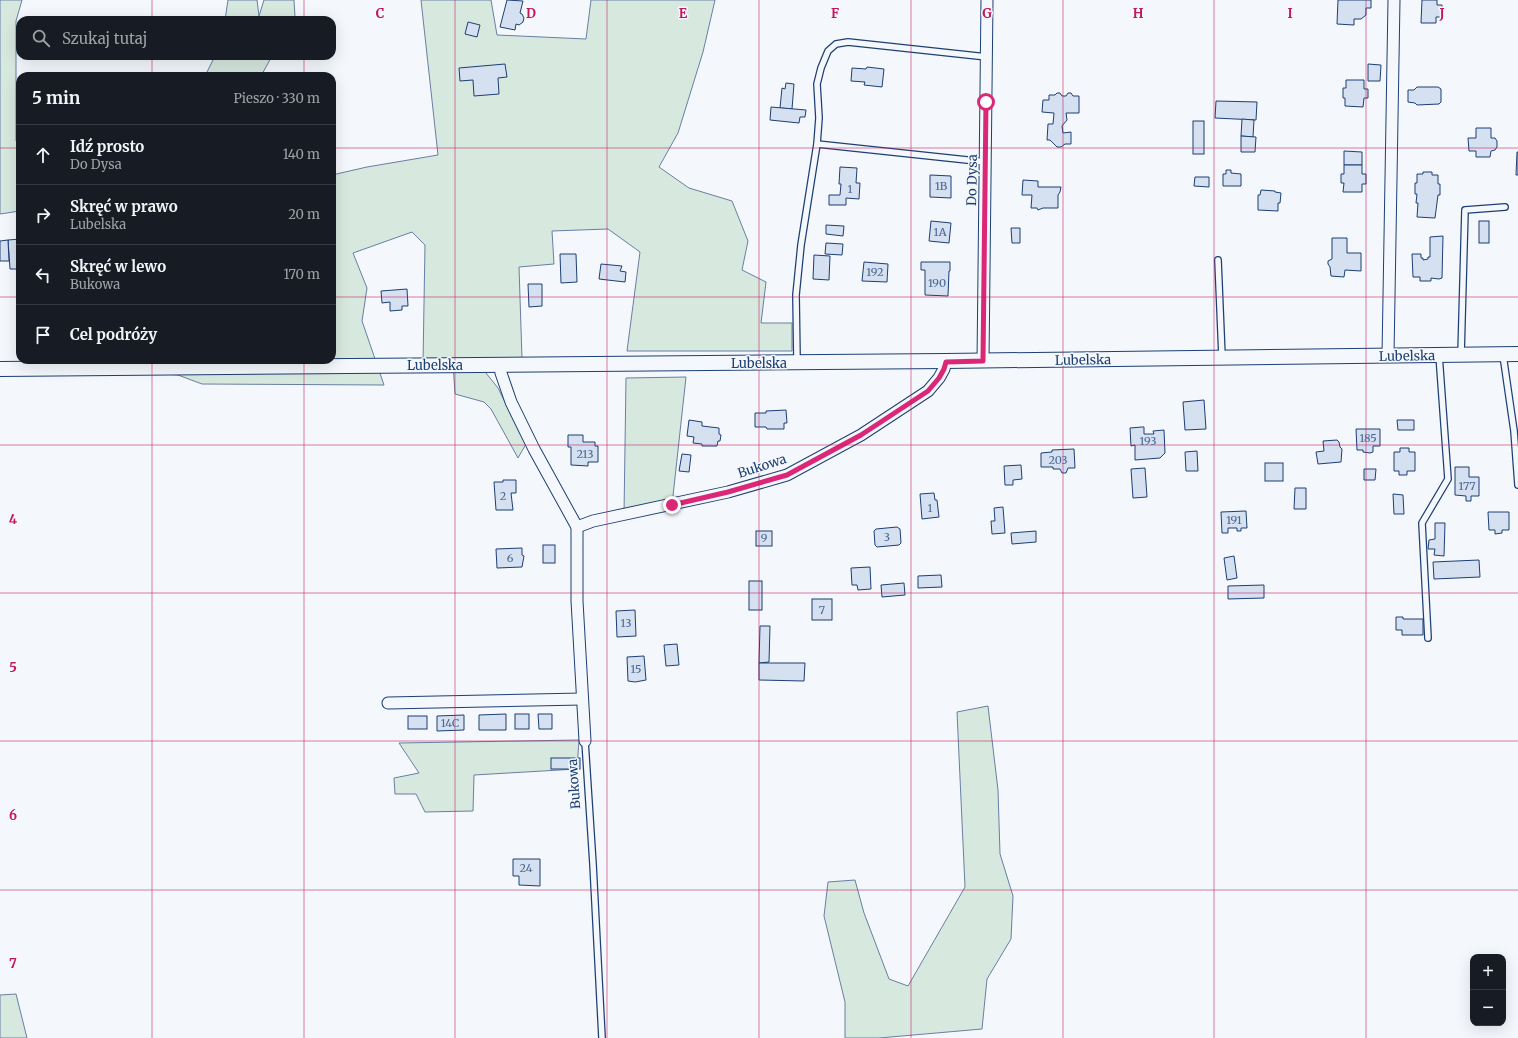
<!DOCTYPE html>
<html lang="pl">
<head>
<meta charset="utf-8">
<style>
	:root { --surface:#171b24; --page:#242831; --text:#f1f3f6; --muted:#9ea1a6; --line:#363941 }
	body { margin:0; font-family:Merriweather,serif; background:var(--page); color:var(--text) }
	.controls { position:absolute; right:12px; bottom:12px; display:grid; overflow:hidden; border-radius:8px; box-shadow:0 4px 16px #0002 }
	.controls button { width:36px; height:36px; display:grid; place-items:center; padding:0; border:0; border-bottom:1px solid var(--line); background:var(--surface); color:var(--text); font:20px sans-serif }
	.stop { position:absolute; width:12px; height:12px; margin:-9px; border:3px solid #db2777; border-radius:50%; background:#fff }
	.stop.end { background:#db2777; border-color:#fff; box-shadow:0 1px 4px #0008 }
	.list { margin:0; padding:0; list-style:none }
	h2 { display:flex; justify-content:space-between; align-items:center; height:52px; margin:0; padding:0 16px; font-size:17px }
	h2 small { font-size:13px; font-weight:400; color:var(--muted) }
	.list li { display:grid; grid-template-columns:26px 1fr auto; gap:12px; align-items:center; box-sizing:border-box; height:60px; padding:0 16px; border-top:1px solid var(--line) }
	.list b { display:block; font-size:15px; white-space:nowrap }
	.list p { margin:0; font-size:13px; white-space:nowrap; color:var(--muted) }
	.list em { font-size:13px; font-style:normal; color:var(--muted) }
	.icon { flex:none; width:22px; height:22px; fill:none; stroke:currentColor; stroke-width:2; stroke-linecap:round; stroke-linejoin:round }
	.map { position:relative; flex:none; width:1518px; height:1038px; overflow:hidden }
	.search { position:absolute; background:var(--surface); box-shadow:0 4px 16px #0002; left:16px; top:16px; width:320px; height:44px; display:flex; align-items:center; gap:10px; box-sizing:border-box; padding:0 14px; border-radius:12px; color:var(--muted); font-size:15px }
	.panel { position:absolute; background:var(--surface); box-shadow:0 4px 16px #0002; left:16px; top:72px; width:320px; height:292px; border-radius:12px }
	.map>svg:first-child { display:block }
	.green { fill:#d7e8df; stroke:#687fa3 }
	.building { fill:#d5e0f0; stroke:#1d3f73 }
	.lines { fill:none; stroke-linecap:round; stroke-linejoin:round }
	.service-casing { stroke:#1d3f73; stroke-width:8 }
	.minor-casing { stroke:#1d3f73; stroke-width:13 }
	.tertiary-casing { stroke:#1d3f73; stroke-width:16 }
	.service { stroke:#f4f7fb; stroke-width:5.5 }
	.minor { stroke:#f4f7fb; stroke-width:11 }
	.tertiary { stroke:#f4f7fb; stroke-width:14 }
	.route { stroke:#db2777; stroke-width:5 }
	.grid { fill:none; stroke:#c2185b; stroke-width:1; stroke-opacity:0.55 }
	.labels { text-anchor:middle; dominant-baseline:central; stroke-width:3; stroke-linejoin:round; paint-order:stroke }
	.number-label { font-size:11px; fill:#4b6792 }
	.street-label { font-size:13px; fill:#1d3f73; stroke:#f4f7fb }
	.grid-label { font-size:13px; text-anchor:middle; font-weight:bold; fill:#c2185b; stroke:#f4f7fb; stroke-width:3; stroke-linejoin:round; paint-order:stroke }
</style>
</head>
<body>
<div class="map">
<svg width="1518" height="1038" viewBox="0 0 1518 1038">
	<rect width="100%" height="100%" fill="#f4f7fb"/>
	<g class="green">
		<path d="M 0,0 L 22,0 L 16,21 L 16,141 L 20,142 L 20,211 L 0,214 Z"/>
		<path d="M 228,0 L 257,0 L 259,16 L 264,0 L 294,0 L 295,17 L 293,20 L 225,20 Z"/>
		<path d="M 421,0 L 491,0 L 497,35 L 586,39 L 591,0 L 715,0 L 703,52 L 678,133 L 659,167 L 689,188 L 732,201 L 748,241 L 742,270 L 766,282 L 761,323 L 792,323 L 792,351 L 627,351 L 640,252 L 608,229 L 552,231 L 554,264 L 519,267 L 522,359 L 485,361 L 486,373 L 498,388 L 526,444 L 518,458 L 491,409 L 484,402 L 455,394 L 453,363 L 423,363 L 425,245 L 412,232 L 353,253 L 367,288 L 362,321 L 384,385 L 202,384 L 178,375 L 47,366 L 46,360 L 332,360 L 332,175 L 367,167 L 438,155 Z"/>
		<path d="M 215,56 L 272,56 L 261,76 L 205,76 Z"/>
		<path d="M 686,377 L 672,505 L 624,515 L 626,378 Z"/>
		<path d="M 988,706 L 998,790 L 1000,854 L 1013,896 L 1011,939 L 987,979 L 982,1029 L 879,1038 L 845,1038 L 845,1002 L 824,916 L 828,882 L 855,880 L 864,913 L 889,979 L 908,986 L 965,887 L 957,712 Z"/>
		<path d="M 579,740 L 577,769 L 474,775 L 473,811 L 425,812 L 416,794 L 395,794 L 394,778 L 419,773 L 399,743 Z"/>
		<path d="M 16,994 L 27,1038 L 0,1038 L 0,995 Z"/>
	</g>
	<g class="building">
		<path d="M 507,0 L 523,1 L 520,13 L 522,14 L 524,18 L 523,22 L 519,25 L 516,24 L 515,30 L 500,27 Z"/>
		<path d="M 1338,0 L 1371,0 L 1371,8 L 1366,8 L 1366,15 L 1361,19 L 1354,19 L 1354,25 L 1337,24 Z"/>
		<path d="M 1422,0 L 1437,0 L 1437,5 L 1442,5 L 1442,17 L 1436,17 L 1436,23 L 1421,23 Z"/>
		<path d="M 468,22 L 480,25 L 477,37 L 465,34 Z"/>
		<path d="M 505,64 L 507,77 L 498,78 L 499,94 L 474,96 L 473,80 L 460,81 L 459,68 Z"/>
		<path d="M 1368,64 L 1381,65 L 1380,81 L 1368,81 Z"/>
		<path d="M 867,67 L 884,69 L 882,87 L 864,85 L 865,82 L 851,81 L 852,68 L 866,69 Z"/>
		<path d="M 1346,80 L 1364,80 L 1364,89 L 1368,89 L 1368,98 L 1364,98 L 1363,107 L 1345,106 L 1345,98 L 1343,98 L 1343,88 L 1346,88 Z"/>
		<path d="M 786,83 L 794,84 L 792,109 L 780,108 L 782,88 L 785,89 Z"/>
		<path d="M 1417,87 L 1438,87 L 1441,89 L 1441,102 L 1439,104 L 1417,105 L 1415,103 L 1408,102 L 1408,90 L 1414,90 Z"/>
		<path d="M 1057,93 L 1060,93 L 1062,96 L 1066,96 L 1068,93 L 1071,93 L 1073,96 L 1079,96 L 1079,113 L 1066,113 L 1067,120 L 1062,126 L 1063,133 L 1071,132 L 1071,144 L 1065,144 L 1061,147 L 1057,147 L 1050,140 L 1047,140 L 1048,124 L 1053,124 L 1054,113 L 1042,112 L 1043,100 L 1049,100 L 1049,95 L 1055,95 Z"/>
		<path d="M 1216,101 L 1257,102 L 1256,120 L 1215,118 Z"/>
		<path d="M 771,107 L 806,110 L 805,117 L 800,117 L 799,123 L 770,120 Z"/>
		<path d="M 1242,119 L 1254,120 L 1253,137 L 1241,136 Z"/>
		<rect x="1193" y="121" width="11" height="33"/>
		<path d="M 1476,128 L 1491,128 L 1491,138 L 1495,138 L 1497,141 L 1497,147 L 1495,150 L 1491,151 L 1490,157 L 1476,157 L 1476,151 L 1469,151 L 1468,138 L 1476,138 Z"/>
		<path d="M 1241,136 L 1256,137 L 1255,152 L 1241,152 Z"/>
		<path d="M 1344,151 L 1362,152 L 1362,165 L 1344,165 Z"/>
		<path d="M 1517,152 L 1518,152 L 1518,175 L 1516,175 Z"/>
		<path d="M 1344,165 L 1362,165 L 1362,174 L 1366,174 L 1366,184 L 1362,184 L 1362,192 L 1343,192 L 1344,183 L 1341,183 L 1341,174 L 1344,174 Z"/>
		<path d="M 840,167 L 857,168 L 856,183 L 860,183 L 859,199 L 846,198 L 846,205 L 829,205 L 829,195 L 840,195 L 841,184 L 839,184 Z"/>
		<path d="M 1226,170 L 1231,170 L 1231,173 L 1241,174 L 1241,186 L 1223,186 L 1223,174 L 1226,174 Z"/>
		<path d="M 1423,172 L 1432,172 L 1432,175 L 1438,175 L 1438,184 L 1440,184 L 1440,195 L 1438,195 L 1435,218 L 1417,217 L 1418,203 L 1416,203 L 1417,194 L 1415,194 L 1415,183 L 1417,183 L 1417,174 L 1423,174 Z"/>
		<path d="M 930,175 L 951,176 L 951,198 L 930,197 Z"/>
		<path d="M 1195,177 L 1209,177 L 1209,187 L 1194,186 Z"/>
		<path d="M 1023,180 L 1038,181 L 1038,187 L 1061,187 L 1060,192 L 1058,195 L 1058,208 L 1043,208 L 1038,210 L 1037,208 L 1031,208 L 1032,195 L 1022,195 Z"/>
		<path d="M 1261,190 L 1275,191 L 1275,192 L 1281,193 L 1280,203 L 1278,203 L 1278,211 L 1258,210 L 1258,195 L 1260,195 Z"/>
		<path d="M 931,221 L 951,223 L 949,243 L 929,241 Z"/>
		<rect x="1479" y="221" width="10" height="22"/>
		<path d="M 826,225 L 844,226 L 843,236 L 826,234 Z"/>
		<path d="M 1011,228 L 1020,228 L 1020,243 L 1012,243 Z"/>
		<path d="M 1443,236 L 1442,278 L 1439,279 L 1431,278 L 1431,281 L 1420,281 L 1420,277 L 1413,277 L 1412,254 L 1421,254 L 1421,258 L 1423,258 L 1423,260 L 1428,259 L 1428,257 L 1430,257 L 1430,237 Z"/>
		<path d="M 1332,238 L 1347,238 L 1347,253 L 1361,253 L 1361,271 L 1345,270 L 1344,277 L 1331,276 L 1330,267 L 1328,264 L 1328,261 L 1332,259 Z"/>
		<path d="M 20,239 L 20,269 L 10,269 L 8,240 Z"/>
		<path d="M 8,240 L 9,261 L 0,261 L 0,241 Z"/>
		<path d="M 826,243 L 843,244 L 842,255 L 825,254 Z"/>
		<path d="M 560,254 L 576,254 L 577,282 L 561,283 Z"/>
		<path d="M 814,255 L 830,256 L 829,280 L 813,279 Z"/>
		<path d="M 864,262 L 888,264 L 887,282 L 862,281 Z"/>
		<path d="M 921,262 L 950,262 L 950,271 L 949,271 L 948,296 L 925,295 L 925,270 L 921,270 Z"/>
		<path d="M 601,264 L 622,266 L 620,271 L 626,272 L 625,282 L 599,279 Z"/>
		<path d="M 528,284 L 542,284 L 542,306 L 529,307 Z"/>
		<path d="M 407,289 L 408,306 L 402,306 L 402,310 L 390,311 L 390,302 L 382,303 L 381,291 Z"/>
		<path d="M 1204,400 L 1206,429 L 1185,430 L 1183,402 Z"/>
		<path d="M 786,410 L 787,423 L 784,423 L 784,429 L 767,429 L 766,427 L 755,427 L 755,413 L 766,413 L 766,411 Z"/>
		<path d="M 689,420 L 702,422 L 702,426 L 719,428 L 719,434 L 721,435 L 720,441 L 718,441 L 717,446 L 702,446 L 702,444 L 693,443 L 694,437 L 687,436 Z"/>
		<path d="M 1397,420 L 1414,420 L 1414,430 L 1398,430 Z"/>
		<path d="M 1142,427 L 1144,427 L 1144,434 L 1154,434 L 1153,431 L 1164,430 L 1165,453 L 1160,458 L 1135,460 L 1135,445 L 1131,446 L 1130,428 Z"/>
		<path d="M 1356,429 L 1380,429 L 1380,446 L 1373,446 L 1373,452 L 1370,453 L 1363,452 L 1363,450 L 1357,450 Z"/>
		<path d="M 568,435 L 583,435 L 583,442 L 595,442 L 595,446 L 598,446 L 598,462 L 588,462 L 588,466 L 571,465 L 571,447 L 568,447 Z"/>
		<path d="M 1337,440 L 1339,442 L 1340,447 L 1342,449 L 1341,462 L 1318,464 L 1316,452 L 1324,451 L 1323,441 Z"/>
		<path d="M 1400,448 L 1409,448 L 1409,452 L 1415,452 L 1415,471 L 1407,471 L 1407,475 L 1399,475 L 1399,471 L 1394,471 L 1394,452 L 1400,452 Z"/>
		<path d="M 1074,449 L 1075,468 L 1068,468 L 1066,473 L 1062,473 L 1060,469 L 1053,469 L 1053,467 L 1041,467 L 1041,453 L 1052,452 L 1052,450 Z"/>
		<path d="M 1197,451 L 1198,471 L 1186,471 L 1185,452 Z"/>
		<path d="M 682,454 L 691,455 L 689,472 L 679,471 Z"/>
		<rect x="1265" y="463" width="18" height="18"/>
		<path d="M 1021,465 L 1022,479 L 1013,480 L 1013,485 L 1005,485 L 1004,466 Z"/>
		<path d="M 1455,467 L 1469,467 L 1469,477 L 1479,477 L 1479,496 L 1471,496 L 1471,501 L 1466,501 L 1466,496 L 1455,495 Z"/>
		<path d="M 1145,468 L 1147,497 L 1133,498 L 1131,469 Z"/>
		<path d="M 1364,469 L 1376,469 L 1375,480 L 1364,480 Z"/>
		<path d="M 503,480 L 516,480 L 516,493 L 511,493 L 513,510 L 496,510 L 494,482 L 503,482 Z"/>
		<path d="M 1295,488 L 1306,488 L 1306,509 L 1294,509 Z"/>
		<path d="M 934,493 L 935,500 L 937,500 L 939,517 L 922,519 L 920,494 Z"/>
		<path d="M 1393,494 L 1403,495 L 1404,514 L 1394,514 Z"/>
		<path d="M 1003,507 L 1005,533 L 992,534 L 991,521 L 995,521 L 994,508 Z"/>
		<path d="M 1246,511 L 1247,528 L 1241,528 L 1241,531 L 1237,531 L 1237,528 L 1228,528 L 1228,533 L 1222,533 L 1221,512 Z"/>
		<path d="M 1488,512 L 1509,512 L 1509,530 L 1502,530 L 1502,533 L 1495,534 L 1495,530 L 1489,530 Z"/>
		<path d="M 1435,523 L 1445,523 L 1444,556 L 1434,555 L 1435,549 L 1428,549 L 1429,540 L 1435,539 Z"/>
		<path d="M 897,527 L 900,529 L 901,543 L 899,545 L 877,547 L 875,545 L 874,531 L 876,529 Z"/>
		<rect x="756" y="531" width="16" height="15"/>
		<path d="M 1036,531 L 1036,542 L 1012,544 L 1011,533 Z"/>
		<rect x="543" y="545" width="12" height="18"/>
		<path d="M 522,548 L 522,555 L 524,556 L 522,567 L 497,568 L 496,549 Z"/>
		<path d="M 1234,556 L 1237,578 L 1227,580 L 1224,558 Z"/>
		<path d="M 1479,560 L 1480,577 L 1434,579 L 1433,562 Z"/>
		<path d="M 870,567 L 871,589 L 858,590 L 857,585 L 852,585 L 851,568 Z"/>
		<path d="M 941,575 L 942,587 L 918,588 L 918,576 Z"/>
		<rect x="749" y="581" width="13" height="29"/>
		<path d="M 904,583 L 905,595 L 882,597 L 881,585 Z"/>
		<path d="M 1264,585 L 1264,598 L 1228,599 L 1228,586 Z"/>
		<rect x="812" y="599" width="20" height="21"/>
		<path d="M 635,610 L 636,636 L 617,637 L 616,611 Z"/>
		<path d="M 1396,617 L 1403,617 L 1403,619 L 1423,619 L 1423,635 L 1402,635 L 1402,630 L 1396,630 Z"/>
		<path d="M 760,626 L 770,626 L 769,662 L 759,663 Z"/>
		<path d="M 677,644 L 679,665 L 666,666 L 664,645 Z"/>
		<path d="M 644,656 L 646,680 L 635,682 L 628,681 L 627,657 Z"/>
		<path d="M 759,663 L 805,663 L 804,681 L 759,680 Z"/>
		<path d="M 506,714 L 506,730 L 479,730 L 479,715 Z"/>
		<rect x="515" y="714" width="14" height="15"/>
		<path d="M 538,714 L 552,714 L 552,729 L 539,729 Z"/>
		<path d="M 464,715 L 464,730 L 437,731 L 437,716 Z"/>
		<rect x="408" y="716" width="19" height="13"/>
		<rect x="551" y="758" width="29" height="11"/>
		<path d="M 513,859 L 540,859 L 540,886 L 519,885 L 519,876 L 513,876 Z"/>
	</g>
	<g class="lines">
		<g class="service-casing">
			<g id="service">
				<path d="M 817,144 L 986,162"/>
				<path d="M 1218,260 L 1222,357"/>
				<path d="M 1461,355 L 1465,210 L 1505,207"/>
				<path d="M 1503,355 L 1514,431 L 1518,485"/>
				<path d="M 797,361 L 796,295 L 801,245 L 817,144 L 819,118 L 817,84 L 821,68 L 828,51 L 836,44 L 848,42 L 987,57"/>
				<path d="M 1428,638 L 1422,523 L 1448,479 L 1439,355"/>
				<path d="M 585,741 L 593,864 L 602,1038"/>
			</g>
		</g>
		<g class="minor-casing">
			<g id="minor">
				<path d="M 1388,356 L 1394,0"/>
				<path d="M 983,361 L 987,0"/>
				<path d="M 500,365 L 501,373 L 511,402 L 534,449 L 577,527 L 577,601 L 585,741"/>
				<path d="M 577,527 L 593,521 L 728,492 L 787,475 L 861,435 L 928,391 L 939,378 L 944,369 L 946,361"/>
				<path d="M 388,703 L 582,699"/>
			</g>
		</g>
		<g class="tertiary-casing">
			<path id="tertiary" d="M 0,369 L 946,361 L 1518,354"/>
		</g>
		<use href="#service" class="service"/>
		<use href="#minor" class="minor"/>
		<use href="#tertiary" class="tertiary"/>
	</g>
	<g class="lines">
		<path class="route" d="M 672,505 L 728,492 L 787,475 L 861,435 L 928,391 L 939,378 L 944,369 L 946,362 L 983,361 L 986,102"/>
	</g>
	<path class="grid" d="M 152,0 L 152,20M 304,0 L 304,20M 455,0 L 455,1038M 607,0 L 607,1038M 759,0 L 759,1038M 911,0 L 911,1038M 1063,0 L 1063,1038M 1214,0 L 1214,1038M 1366,0 L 1366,1038M 152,56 L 152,76M 304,56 L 304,76M 0,148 L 20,148M 332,148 L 1518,148M 0,297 L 20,297M 332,297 L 1518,297M 152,360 L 152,1038M 304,360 L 304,1038M 0,445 L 1518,445M 0,593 L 1518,593M 0,741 L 1518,741M 0,890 L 1518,890"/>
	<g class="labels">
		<g class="number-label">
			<text x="941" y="186">1B</text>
			<text x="850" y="189">1</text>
			<text x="940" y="232">1A</text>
			<text x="875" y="272">192</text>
			<text x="937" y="283">190</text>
			<text x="1368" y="438">185</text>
			<text x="1148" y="441">193</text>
			<text x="585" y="454">213</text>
			<text x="1058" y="460">203</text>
			<text x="1467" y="486">177</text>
			<text x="503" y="496">2</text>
			<text x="930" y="508">1</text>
			<text x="1234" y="520">191</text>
			<text x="887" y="537">3</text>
			<text x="764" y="538">9</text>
			<text x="510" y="558">6</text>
			<text x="822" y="610">7</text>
			<text x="626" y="623">13</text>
			<text x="636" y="669">15</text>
			<text x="450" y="723">14C</text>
			<text x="526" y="868">24</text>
		</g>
		<g class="street-label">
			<text transform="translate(972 180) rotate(-89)">Do Dysa</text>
			<text transform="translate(1407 356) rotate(-1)">Lubelska</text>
			<text transform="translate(1083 360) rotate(-1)">Lubelska</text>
			<text x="759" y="363">Lubelska</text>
			<text x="435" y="365">Lubelska</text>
			<text transform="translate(762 466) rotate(-18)">Bukowa</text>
			<text transform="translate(574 784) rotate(-94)">Bukowa</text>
		</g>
	</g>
	<g class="grid-label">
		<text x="380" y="18">C</text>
		<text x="531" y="18">D</text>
		<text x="683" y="18">E</text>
		<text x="835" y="18">F</text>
		<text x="987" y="18">G</text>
		<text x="1138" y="18">H</text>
		<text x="1290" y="18">I</text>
		<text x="1442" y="18">J</text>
		<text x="13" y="524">4</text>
		<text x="13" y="672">5</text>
		<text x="13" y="820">6</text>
		<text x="13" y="968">7</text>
	</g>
</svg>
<div class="controls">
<button>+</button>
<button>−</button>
</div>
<div class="stop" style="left:986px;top:102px"></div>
<div class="stop end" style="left:672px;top:505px"></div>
<div class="search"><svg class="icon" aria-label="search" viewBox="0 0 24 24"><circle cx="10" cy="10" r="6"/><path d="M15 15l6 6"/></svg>Szukaj tutaj</div>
<section class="panel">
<h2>5 min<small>Pieszo · 330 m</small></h2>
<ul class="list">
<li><svg class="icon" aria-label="ahead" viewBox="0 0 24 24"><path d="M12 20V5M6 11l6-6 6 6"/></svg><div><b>Idź prosto</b><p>Do Dysa</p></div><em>140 m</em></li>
<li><svg class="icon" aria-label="right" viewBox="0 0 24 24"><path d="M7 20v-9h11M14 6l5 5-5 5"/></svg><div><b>Skręć w prawo</b><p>Lubelska</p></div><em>20 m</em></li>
<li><svg class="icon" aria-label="left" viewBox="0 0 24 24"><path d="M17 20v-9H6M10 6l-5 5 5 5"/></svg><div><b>Skręć w lewo</b><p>Bukowa</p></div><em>170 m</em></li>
<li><svg class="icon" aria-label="arrive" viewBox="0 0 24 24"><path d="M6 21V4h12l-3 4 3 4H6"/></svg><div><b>Cel podróży</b></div></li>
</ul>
</section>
</div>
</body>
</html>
